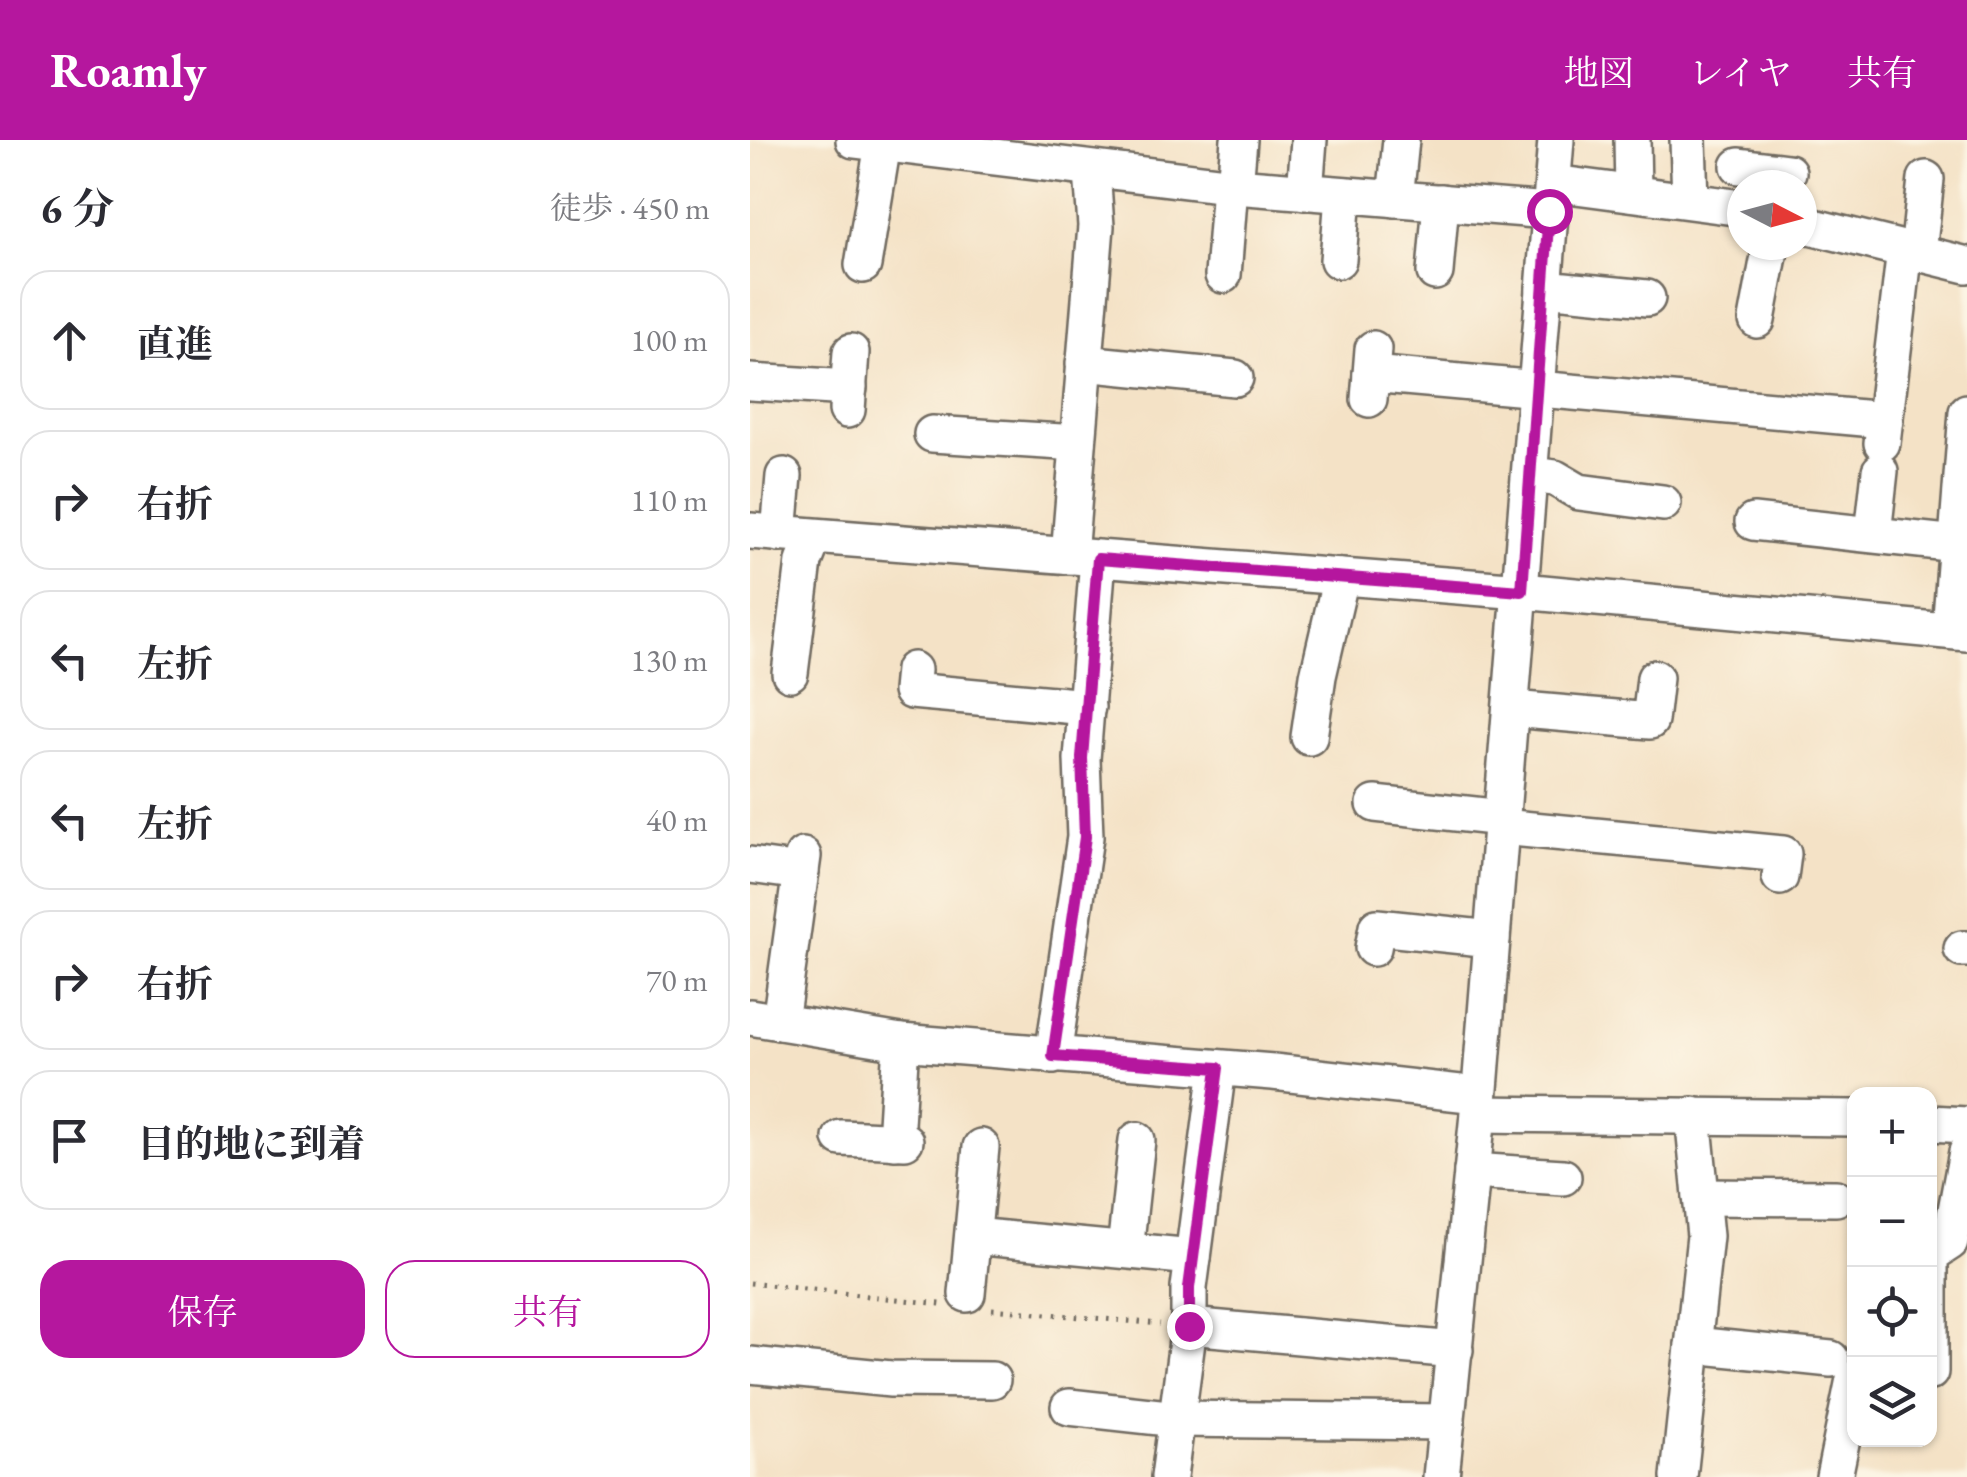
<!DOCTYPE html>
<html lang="ja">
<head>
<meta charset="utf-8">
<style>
	:root { --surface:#fff; --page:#f7f7f7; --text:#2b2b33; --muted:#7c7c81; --line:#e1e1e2; --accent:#b5179e }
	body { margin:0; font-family:"EB Garamond","Noto Serif JP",serif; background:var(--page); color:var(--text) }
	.controls { position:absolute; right:30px; bottom:30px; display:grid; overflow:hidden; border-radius:20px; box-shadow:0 2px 8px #0004 }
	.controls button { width:90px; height:90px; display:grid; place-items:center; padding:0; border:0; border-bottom:2px solid var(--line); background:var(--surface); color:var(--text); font:50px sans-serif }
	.compass { position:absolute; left:977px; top:30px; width:90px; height:90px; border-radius:50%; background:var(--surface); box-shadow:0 2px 8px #0004; rotate:96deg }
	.stop { position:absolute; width:30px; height:30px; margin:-22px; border:8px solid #b5179e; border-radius:50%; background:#fff }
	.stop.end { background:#b5179e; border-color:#fff; box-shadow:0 2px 10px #0008 }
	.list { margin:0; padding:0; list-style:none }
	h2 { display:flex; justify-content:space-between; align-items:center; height:130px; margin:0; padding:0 40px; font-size:42px }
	h2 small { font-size:32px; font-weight:400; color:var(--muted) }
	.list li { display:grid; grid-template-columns:65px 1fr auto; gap:30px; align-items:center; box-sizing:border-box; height:140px; margin:0 20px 20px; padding:0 20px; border:2px solid var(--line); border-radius:30px }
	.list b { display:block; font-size:38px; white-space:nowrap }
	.list em { font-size:32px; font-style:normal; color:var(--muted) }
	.actions { display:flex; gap:20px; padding:30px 40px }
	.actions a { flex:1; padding:22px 0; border:2px solid var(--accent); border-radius:30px; text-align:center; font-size:35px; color:var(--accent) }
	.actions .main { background:var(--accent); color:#fff }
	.icon { flex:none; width:55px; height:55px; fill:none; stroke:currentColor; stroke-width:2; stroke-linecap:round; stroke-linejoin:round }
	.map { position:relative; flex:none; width:1217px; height:1337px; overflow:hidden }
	header { display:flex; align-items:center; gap:60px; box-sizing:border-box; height:140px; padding:0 50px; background:var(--accent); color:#fff }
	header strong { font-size:48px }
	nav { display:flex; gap:55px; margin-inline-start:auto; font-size:35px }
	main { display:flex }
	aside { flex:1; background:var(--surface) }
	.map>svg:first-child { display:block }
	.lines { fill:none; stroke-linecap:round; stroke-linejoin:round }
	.minor-casing { stroke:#716b61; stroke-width:40 }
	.path { stroke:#716b61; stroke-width:5; stroke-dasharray:2.5 8; stroke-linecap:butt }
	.minor { stroke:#fff; stroke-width:35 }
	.route { stroke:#b5179e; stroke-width:12 }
</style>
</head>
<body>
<header>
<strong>Roamly</strong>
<nav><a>地図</a><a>レイヤ</a><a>共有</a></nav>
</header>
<main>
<aside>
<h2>6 分<small>徒歩 · 450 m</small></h2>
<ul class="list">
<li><svg class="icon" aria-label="ahead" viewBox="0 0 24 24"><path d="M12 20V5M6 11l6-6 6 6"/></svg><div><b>直進</b></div><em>100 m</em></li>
<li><svg class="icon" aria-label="right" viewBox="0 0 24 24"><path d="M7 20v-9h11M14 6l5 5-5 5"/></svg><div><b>右折</b></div><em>110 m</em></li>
<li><svg class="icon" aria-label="left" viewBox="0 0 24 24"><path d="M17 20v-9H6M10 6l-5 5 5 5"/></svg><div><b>左折</b></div><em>130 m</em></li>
<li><svg class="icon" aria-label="left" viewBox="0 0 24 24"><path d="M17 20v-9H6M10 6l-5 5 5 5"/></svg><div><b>左折</b></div><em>40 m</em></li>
<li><svg class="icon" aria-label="right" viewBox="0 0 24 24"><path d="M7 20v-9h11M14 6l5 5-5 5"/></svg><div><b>右折</b></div><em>70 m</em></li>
<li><svg class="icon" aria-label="arrive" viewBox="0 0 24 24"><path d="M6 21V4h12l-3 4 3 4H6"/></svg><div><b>目的地に到着</b></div></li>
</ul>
<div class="actions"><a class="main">保存</a><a>共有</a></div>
</aside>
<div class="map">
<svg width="1217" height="1337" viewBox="0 0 1217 1337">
	<rect width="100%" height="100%" fill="#fcf5e5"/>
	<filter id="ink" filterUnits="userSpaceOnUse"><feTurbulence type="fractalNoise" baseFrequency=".01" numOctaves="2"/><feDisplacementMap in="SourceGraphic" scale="20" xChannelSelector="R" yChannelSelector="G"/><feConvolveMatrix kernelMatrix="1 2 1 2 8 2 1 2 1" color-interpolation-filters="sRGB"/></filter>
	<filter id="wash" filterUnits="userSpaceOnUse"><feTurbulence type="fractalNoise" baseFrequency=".0048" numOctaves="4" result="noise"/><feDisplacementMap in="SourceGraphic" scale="40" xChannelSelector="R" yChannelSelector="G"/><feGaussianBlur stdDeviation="2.25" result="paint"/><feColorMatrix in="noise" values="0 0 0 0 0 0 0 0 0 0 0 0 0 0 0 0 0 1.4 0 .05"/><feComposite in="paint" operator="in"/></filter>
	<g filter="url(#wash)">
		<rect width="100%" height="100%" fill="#f4e2c6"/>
	</g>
	<g filter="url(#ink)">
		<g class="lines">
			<g class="minor-casing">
				<g id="minor">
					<path d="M 104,0 L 485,46 L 799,71"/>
					<path d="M 882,0 L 883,53"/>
					<path d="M 938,0 L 940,60"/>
					<path d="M 989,26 L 1038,32"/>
					<path d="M 803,43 L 992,68"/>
					<path d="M 485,46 L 489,0"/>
					<path d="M 555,52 L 559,0"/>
					<path d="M 645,59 L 651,0"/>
					<path d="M 1052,84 L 1217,125"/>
					<path d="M 1168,113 L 1176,39"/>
					<path d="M 588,120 L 593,55"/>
					<path d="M 113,125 L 133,4"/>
					<path d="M 685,132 L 691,62"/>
					<path d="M 473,135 L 480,46"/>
					<path d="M 794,148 L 897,158"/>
					<path d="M 1007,180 L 1021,105"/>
					<path d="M 334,223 L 485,238"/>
					<path d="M 621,234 L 1135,280"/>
					<path d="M 0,242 L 99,248"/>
					<path d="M 619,259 L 623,209"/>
					<path d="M 97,270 L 101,212"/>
					<path d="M 182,294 L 328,303"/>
					<path d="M 1132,303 L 1155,109"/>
					<path d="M 780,335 L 805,338 L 829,352 L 913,363"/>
					<path d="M 1003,382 L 1207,404"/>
					<path d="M 0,391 L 772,451 L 1217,493"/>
					<path d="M 29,394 L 34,336"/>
					<path d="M 1123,394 L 1130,331"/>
					<path d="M 319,416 L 346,86 L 342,31"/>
					<path d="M 1200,490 L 1217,272"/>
					<path d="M 163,530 L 161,551 L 337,567"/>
					<path d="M 40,533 L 54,422 L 64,397"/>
					<path d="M 762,569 L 900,581 L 905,538"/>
					<path d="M 559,597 L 568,536 L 591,437"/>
					<path d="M 625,664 L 752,678"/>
					<path d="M 751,687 L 1033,714 L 1030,737"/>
					<path d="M 0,725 L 51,732"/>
					<path d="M 623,808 L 627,787 L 742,799"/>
					<path d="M 1212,809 L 1217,809"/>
					<path d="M 0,877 L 151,902 L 523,932 L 728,955"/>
					<path d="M 30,882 L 53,716"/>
					<path d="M 303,916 L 335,697 L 332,619 L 348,419"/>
					<path d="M 728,974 L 1104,978"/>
					<path d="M 1180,983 L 1217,985"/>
					<path d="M 91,998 L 155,1001"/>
					<path d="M 145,1001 L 151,902"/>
					<path d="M 722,1031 L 813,1037"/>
					<path d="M 951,1057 L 1086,1058"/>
					<path d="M 223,1096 L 443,1117"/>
					<path d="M 375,1110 L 387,1000"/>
					<path d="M 217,1154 L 231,1007"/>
					<path d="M 439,1186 L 439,1148 L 468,928"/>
					<path d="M 943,1205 L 1081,1219"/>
					<path d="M 0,1225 L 141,1239 L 242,1240"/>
					<path d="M 1180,1232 L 1180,1115 L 1200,1102 L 1217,1012"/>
					<path d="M 319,1267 L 427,1279 L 697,1282"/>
					<path d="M 419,1337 L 439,1186 L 705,1210"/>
					<path d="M 691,1337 L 728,974 L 806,0"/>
					<path d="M 929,1337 L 955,1096 L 943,975"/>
					<path d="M 1084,1337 L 1104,1239"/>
				</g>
			</g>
			<g class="path">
				<path d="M 0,1143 L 191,1164"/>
				<path d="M 242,1169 L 410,1184"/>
			</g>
			<use href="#minor" class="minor"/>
		</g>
	</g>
	<g class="lines" filter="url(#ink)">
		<path class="route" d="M 439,1186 L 439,1148 L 468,928 L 303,916 L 335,697 L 332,618 L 348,419 L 772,451 L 799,71"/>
	</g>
</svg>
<div class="controls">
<button>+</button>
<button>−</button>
<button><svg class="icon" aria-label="locate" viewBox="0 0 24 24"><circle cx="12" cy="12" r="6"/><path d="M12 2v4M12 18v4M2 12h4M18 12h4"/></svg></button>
<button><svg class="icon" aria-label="layers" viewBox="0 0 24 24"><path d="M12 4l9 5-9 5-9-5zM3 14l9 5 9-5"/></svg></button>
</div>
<svg class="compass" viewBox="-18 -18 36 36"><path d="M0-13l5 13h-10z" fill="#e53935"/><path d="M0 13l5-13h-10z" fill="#7c7c81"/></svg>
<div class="stop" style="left:799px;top:71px"></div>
<div class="stop end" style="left:439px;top:1186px"></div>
</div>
</main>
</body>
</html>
